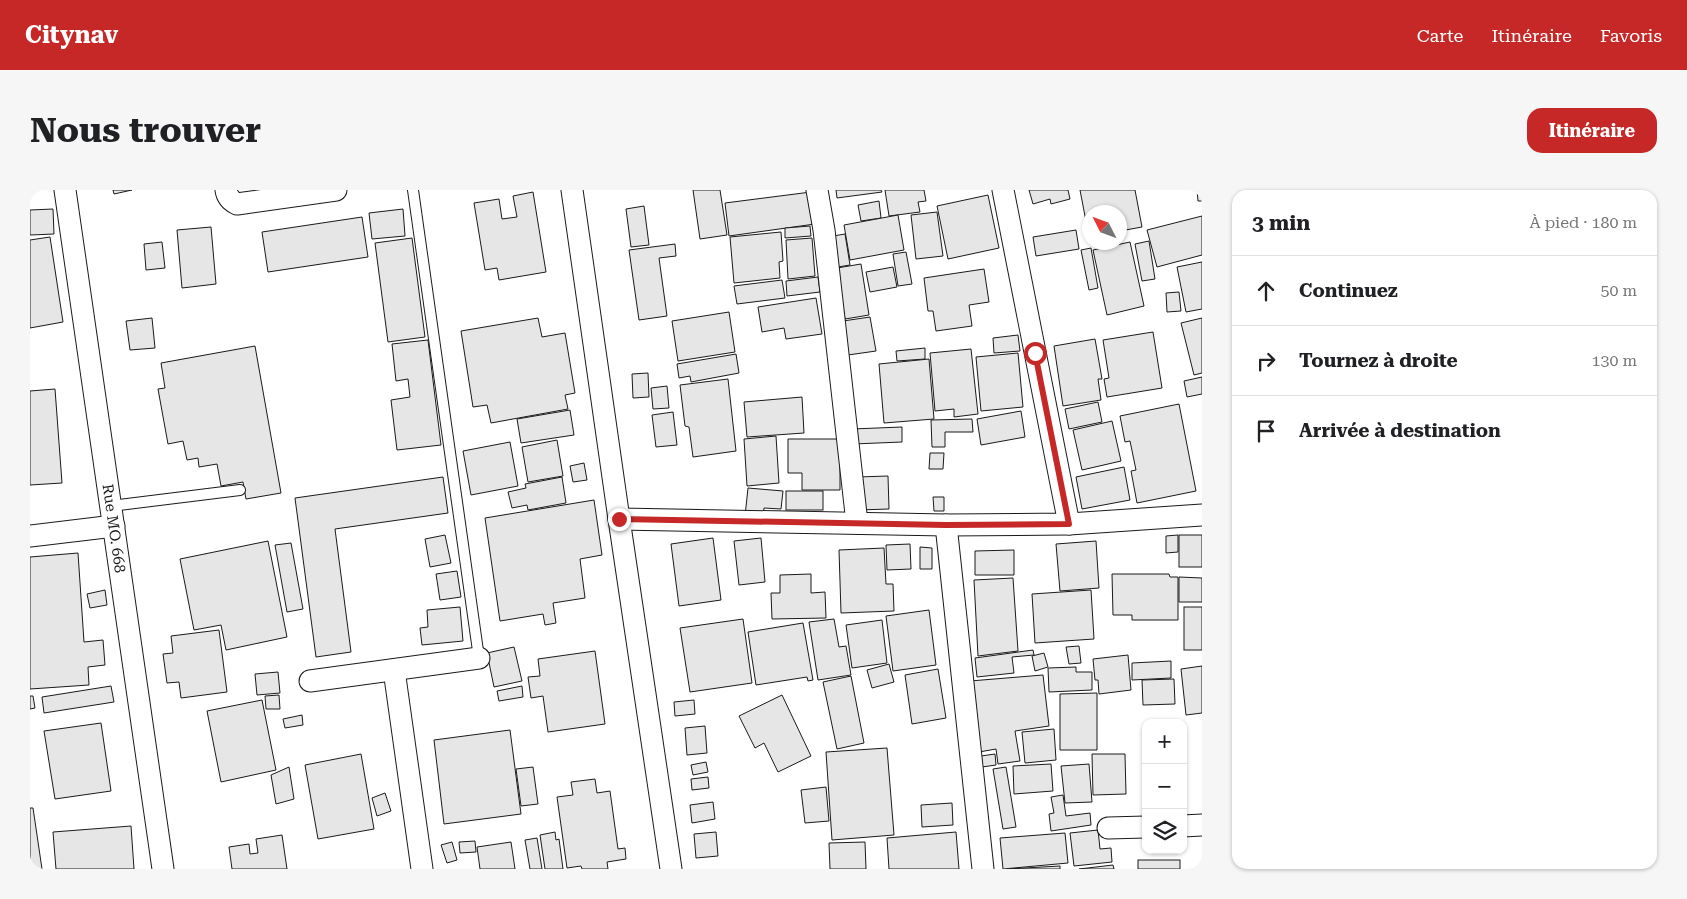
<!DOCTYPE html>
<html lang="fr">
<head>
<meta charset="utf-8">
<style>
	:root { --surface:#fff; --page:#f6f6f6; --text:#202124; --muted:#757577; --line:#e0e0e0; --accent:#c62828 }
	body { margin:0; font-family:"Roboto Serif",serif; background:var(--page); color:var(--text) }
	.controls { position:absolute; right:15px; bottom:15px; display:grid; overflow:hidden; border-radius:10px; box-shadow:0 1px 4px #0004 }
	.controls button { width:45px; height:45px; display:grid; place-items:center; padding:0; border:0; border-bottom:1px solid var(--line); background:var(--surface); color:var(--text); font:25px sans-serif }
	.compass { position:absolute; left:1052px; top:15px; width:45px; height:45px; border-radius:50%; background:var(--surface); box-shadow:0 1px 4px #0004; rotate:312deg }
	.stop { position:absolute; width:15px; height:15px; margin:-11px; border:4px solid #c62828; border-radius:50%; background:#fff }
	.stop.end { background:#c62828; border-color:#fff; box-shadow:0 1px 5px #0008 }
	.list { margin:0; padding:0; list-style:none }
	h2 { display:flex; justify-content:space-between; align-items:center; height:65px; margin:0; padding:0 20px; font-size:21px }
	h2 small { font-size:16px; font-weight:400; color:var(--muted) }
	.list li { display:grid; grid-template-columns:32px 1fr auto; gap:15px; align-items:center; box-sizing:border-box; height:70px; padding:0 20px; border-top:1px solid var(--line) }
	.list b { display:block; font-size:19px; white-space:nowrap }
	.list em { font-size:16px; font-style:normal; color:var(--muted) }
	.icon { flex:none; width:28px; height:28px; fill:none; stroke:currentColor; stroke-width:2; stroke-linecap:round; stroke-linejoin:round }
	.map { position:relative; flex:none; width:1172px; height:679px; overflow:hidden; border-radius:15px }
	header { display:flex; align-items:center; gap:30px; box-sizing:border-box; height:70px; padding:0 25px; background:var(--accent); color:#fff }
	header strong { font-size:24px }
	nav { display:flex; gap:28px; margin-inline-start:auto; font-size:18px }
	.intro { display:flex; align-items:center; justify-content:space-between; box-sizing:border-box; height:120px; padding:0 30px }
	h1 { margin:0; font-size:35px }
	.button { padding:12px 22px; border-radius:15px; background:var(--accent); color:#fff; font-size:18px; font-weight:700 }
	main { display:flex; gap:30px; padding:0 30px }
	aside { flex:1; background:var(--surface); border-radius:15px; box-shadow:0 1px 4px #0004 }
	.map>svg:first-child { display:block }
	.building { fill:#e6e6e6; stroke:#1a1a1a }
	.lines { fill:none; stroke-linecap:round; stroke-linejoin:round }
	.service-casing { stroke:#1a1a1a; stroke-width:12 }
	.minor-casing { stroke:#1a1a1a; stroke-width:23 }
	.service { stroke:#fff; stroke-width:10 }
	.minor { stroke:#fff; stroke-width:21 }
	.route { stroke:#c62828; stroke-width:6 }
	.labels { text-anchor:middle; dominant-baseline:central; stroke-width:4; stroke-linejoin:round; paint-order:stroke }
	.street-label { font-size:15px; fill:#1a1a1a; stroke:#fff }
</style>
</head>
<body>
<header>
<strong>Citynav</strong>
<nav><a>Carte</a><a>Itinéraire</a><a>Favoris</a></nav>
</header>
<div class="intro"><h1>Nous trouver</h1><a class="button">Itinéraire</a></div>
<main>
<div class="map">
<svg width="1172" height="679" viewBox="0 0 1172 679">
	<rect width="100%" height="100%" fill="#fff"/>
	<g class="building">
		<path d="M 83,0 L 102,0 L 84,4 Z"/>
		<path d="M 663,0 L 690,0 L 697,45 L 670,49 Z"/>
		<path d="M 806,0 L 851,0 L 852,2 L 807,8 Z"/>
		<path d="M 855,0 L 894,0 L 896,11 L 888,12 L 890,22 L 859,26 Z"/>
		<path d="M 999,0 L 1038,0 L 1040,9 L 1021,14 L 1020,9 L 1003,14 Z"/>
		<path d="M 1050,0 L 1105,0 L 1112,37 L 1090,41 L 1090,22 L 1060,22 L 1059,47 Z"/>
		<path d="M 1167,0 L 1172,0 L 1172,11 L 1168,11 Z"/>
		<path d="M 503,2 L 516,82 L 469,90 L 467,78 L 455,80 L 444,13 L 469,9 L 472,29 L 487,27 L 483,6 Z"/>
		<path d="M 781,2 L 785,34 L 699,46 L 695,13 Z"/>
		<path d="M 958,5 L 969,58 L 918,69 L 907,16 Z"/>
		<path d="M 849,11 L 851,28 L 831,31 L 828,15 Z"/>
		<path d="M 614,16 L 619,55 L 601,57 L 596,19 Z"/>
		<path d="M 23,19 L 24,44 L 0,45 L 0,20 Z"/>
		<path d="M 373,19 L 375,46 L 342,49 L 339,23 Z"/>
		<path d="M 907,22 L 913,66 L 886,69 L 881,25 Z"/>
		<path d="M 868,25 L 874,60 L 820,70 L 814,35 Z"/>
		<path d="M 1172,26 L 1172,65 L 1127,77 L 1117,40 Z"/>
		<path d="M 332,27 L 338,67 L 238,82 L 232,42 Z"/>
		<path d="M 780,36 L 781,46 L 755,48 L 755,38 Z"/>
		<path d="M 181,37 L 186,94 L 152,98 L 147,40 Z"/>
		<path d="M 1046,40 L 1049,59 L 1006,66 L 1003,47 Z"/>
		<path d="M 751,42 L 753,71 L 749,72 L 750,88 L 704,93 L 700,47 Z"/>
		<path d="M 815,44 L 820,75 L 808,77 L 803,46 Z"/>
		<path d="M 20,47 L 33,132 L 0,138 L 0,50 Z"/>
		<path d="M 382,48 L 395,147 L 358,152 L 345,53 Z"/>
		<path d="M 782,48 L 785,86 L 758,89 L 756,50 Z"/>
		<path d="M 1119,51 L 1125,89 L 1112,91 L 1105,54 Z"/>
		<path d="M 132,52 L 135,78 L 116,80 L 114,54 Z"/>
		<path d="M 1100,52 L 1114,116 L 1077,125 L 1063,60 Z"/>
		<path d="M 645,54 L 646,66 L 629,68 L 637,126 L 609,130 L 599,60 Z"/>
		<path d="M 1061,58 L 1068,98 L 1059,100 L 1051,60 Z"/>
		<path d="M 876,62 L 882,94 L 868,96 L 863,64 Z"/>
		<path d="M 1172,72 L 1172,119 L 1156,122 L 1147,77 Z"/>
		<path d="M 831,74 L 839,125 L 815,129 L 807,78 Z"/>
		<path d="M 863,77 L 867,97 L 840,102 L 836,82 Z"/>
		<path d="M 954,79 L 959,112 L 939,115 L 942,136 L 906,141 L 903,121 L 898,121 L 894,88 Z"/>
		<path d="M 788,87 L 790,102 L 757,106 L 756,91 Z"/>
		<path d="M 752,90 L 755,108 L 707,114 L 704,96 Z"/>
		<path d="M 1149,102 L 1151,121 L 1137,122 L 1136,103 Z"/>
		<path d="M 786,108 L 792,144 L 756,149 L 754,138 L 732,142 L 728,117 Z"/>
		<path d="M 699,122 L 705,162 L 648,171 L 642,131 Z"/>
		<path d="M 840,127 L 846,161 L 818,165 L 813,131 Z"/>
		<path d="M 122,128 L 125,158 L 100,160 L 96,131 Z"/>
		<path d="M 508,128 L 512,147 L 535,143 L 545,203 L 535,205 L 538,219 L 461,233 L 457,215 L 443,217 L 431,141 Z"/>
		<path d="M 1172,128 L 1172,183 L 1164,185 L 1151,133 Z"/>
		<path d="M 1123,142 L 1132,198 L 1077,207 L 1074,189 L 1079,188 L 1073,150 Z"/>
		<path d="M 988,145 L 990,161 L 964,163 L 963,148 Z"/>
		<path d="M 1065,149 L 1072,189 L 1068,189 L 1071,210 L 1033,216 L 1024,156 Z"/>
		<path d="M 398,150 L 411,255 L 367,260 L 361,210 L 380,207 L 378,189 L 366,191 L 362,154 Z"/>
		<path d="M 225,156 L 251,303 L 216,309 L 213,292 L 191,296 L 187,274 L 169,277 L 168,268 L 157,270 L 153,251 L 138,254 L 128,199 L 135,198 L 131,173 Z"/>
		<path d="M 895,158 L 895,169 L 867,171 L 866,161 Z"/>
		<path d="M 941,159 L 948,224 L 924,227 L 924,219 L 905,221 L 900,163 Z"/>
		<path d="M 988,163 L 993,217 L 951,221 L 946,167 Z"/>
		<path d="M 706,164 L 709,183 L 661,192 L 660,186 L 649,188 L 647,174 Z"/>
		<path d="M 899,169 L 904,229 L 854,233 L 849,174 Z"/>
		<path d="M 618,183 L 619,207 L 603,208 L 602,184 Z"/>
		<path d="M 1172,187 L 1172,204 L 1157,207 L 1154,191 Z"/>
		<path d="M 698,189 L 706,261 L 663,267 L 659,237 L 655,236 L 650,195 Z"/>
		<path d="M 637,196 L 639,218 L 623,219 L 621,198 Z"/>
		<path d="M 25,199 L 32,293 L 0,295 L 0,201 Z"/>
		<path d="M 772,207 L 774,243 L 717,247 L 714,212 Z"/>
		<path d="M 1068,212 L 1072,232 L 1039,239 L 1035,219 Z"/>
		<path d="M 1149,214 L 1166,301 L 1107,313 L 1101,281 L 1106,280 L 1100,251 L 1095,252 L 1090,226 Z"/>
		<path d="M 540,220 L 544,245 L 491,253 L 487,229 Z"/>
		<path d="M 991,221 L 995,247 L 951,255 L 947,229 Z"/>
		<path d="M 643,222 L 647,255 L 626,257 L 622,225 Z"/>
		<path d="M 942,229 L 943,242 L 915,242 L 915,257 L 902,257 L 901,230 Z"/>
		<path d="M 1082,231 L 1091,271 L 1052,280 L 1043,240 Z"/>
		<path d="M 872,237 L 872,252 L 823,254 L 822,239 Z"/>
		<path d="M 746,246 L 749,293 L 717,296 L 714,249 Z"/>
		<path d="M 758,249 L 810,249 L 810,300 L 772,300 L 772,283 L 758,283 Z"/>
		<path d="M 527,250 L 533,286 L 498,292 L 492,257 Z"/>
		<path d="M 480,252 L 488,296 L 441,305 L 433,261 Z"/>
		<path d="M 900,263 L 914,263 L 913,279 L 899,279 Z"/>
		<path d="M 554,273 L 557,290 L 543,292 L 540,276 Z"/>
		<path d="M 1094,277 L 1100,310 L 1052,319 L 1046,287 Z"/>
		<path d="M 858,286 L 859,319 L 828,320 L 827,287 Z"/>
		<path d="M 413,287 L 418,323 L 305,339 L 321,462 L 286,467 L 265,308 Z"/>
		<path d="M 532,287 L 536,313 L 498,320 L 497,315 L 482,318 L 478,302 L 496,298 L 495,294 Z"/>
		<path d="M 718,298 L 753,301 L 751,319 L 734,318 L 733,328 L 715,326 Z"/>
		<rect x="756" y="301" width="37" height="19"/>
		<path d="M 903,307 L 914,307 L 914,321 L 904,321 Z"/>
		<path d="M 564,310 L 572,365 L 550,369 L 555,408 L 523,413 L 526,433 L 515,435 L 513,424 L 470,431 L 455,328 Z"/>
		<path d="M 415,345 L 421,373 L 400,377 L 395,349 Z"/>
		<path d="M 1148,345 L 1148,362 L 1136,363 L 1136,346 Z"/>
		<rect x="1149" y="345" width="23" height="32"/>
		<path d="M 683,348 L 691,410 L 649,416 L 641,354 Z"/>
		<path d="M 731,348 L 735,392 L 709,395 L 704,351 Z"/>
		<path d="M 238,351 L 257,447 L 196,460 L 191,435 L 164,440 L 150,369 Z"/>
		<path d="M 1066,351 L 1069,398 L 1030,401 L 1026,354 Z"/>
		<path d="M 261,353 L 273,419 L 257,422 L 245,355 Z"/>
		<path d="M 880,354 L 881,379 L 857,380 L 856,355 Z"/>
		<path d="M 890,357 L 902,358 L 902,379 L 890,379 Z"/>
		<path d="M 854,358 L 856,394 L 863,394 L 864,421 L 811,423 L 809,360 Z"/>
		<path d="M 984,360 L 984,385 L 945,385 L 945,361 Z"/>
		<path d="M 48,363 L 54,452 L 73,450 L 75,475 L 58,477 L 59,495 L 0,499 L 0,367 Z"/>
		<path d="M 427,381 L 431,407 L 410,410 L 406,384 Z"/>
		<path d="M 781,384 L 781,403 L 795,402 L 796,428 L 742,429 L 741,403 L 750,403 L 750,385 Z"/>
		<path d="M 1082,384 L 1139,384 L 1140,387 L 1148,387 L 1148,430 L 1102,430 L 1102,425 L 1083,425 Z"/>
		<path d="M 1149,387 L 1172,388 L 1172,412 L 1149,412 Z"/>
		<path d="M 983,388 L 988,461 L 948,466 L 944,390 Z"/>
		<path d="M 75,400 L 77,415 L 60,418 L 57,404 Z"/>
		<path d="M 1061,400 L 1064,449 L 1005,453 L 1002,404 Z"/>
		<path d="M 430,417 L 433,451 L 392,455 L 390,438 L 398,437 L 397,420 Z"/>
		<rect x="1154" y="417" width="18" height="43"/>
		<path d="M 899,420 L 906,475 L 863,481 L 856,426 Z"/>
		<path d="M 713,429 L 722,493 L 660,502 L 650,438 Z"/>
		<path d="M 804,429 L 809,457 L 816,456 L 821,485 L 788,490 L 779,432 Z"/>
		<path d="M 852,430 L 857,473 L 822,478 L 816,435 Z"/>
		<path d="M 773,433 L 783,490 L 778,491 L 777,487 L 726,495 L 718,442 Z"/>
		<path d="M 189,440 L 197,502 L 151,508 L 149,492 L 137,493 L 133,464 L 143,463 L 141,446 Z"/>
		<path d="M 1049,456 L 1051,473 L 1039,474 L 1036,457 Z"/>
		<path d="M 484,457 L 492,491 L 464,497 L 457,463 Z"/>
		<path d="M 1003,460 L 1004,465 L 982,467 L 984,483 L 947,487 L 945,468 Z"/>
		<path d="M 565,461 L 575,534 L 518,542 L 513,506 L 501,508 L 498,487 L 510,486 L 508,469 Z"/>
		<path d="M 1014,463 L 1018,477 L 1005,481 L 1002,466 Z"/>
		<path d="M 1098,465 L 1101,500 L 1069,504 L 1068,490 L 1065,490 L 1063,469 Z"/>
		<path d="M 1141,471 L 1141,488 L 1102,490 L 1102,473 Z"/>
		<path d="M 859,474 L 864,492 L 842,498 L 837,480 Z"/>
		<path d="M 1172,476 L 1172,523 L 1156,525 L 1151,479 Z"/>
		<path d="M 1046,477 L 1046,482 L 1062,482 L 1062,500 L 1019,502 L 1018,478 Z"/>
		<path d="M 908,479 L 916,528 L 882,534 L 875,485 Z"/>
		<path d="M 248,482 L 250,503 L 227,505 L 225,484 Z"/>
		<path d="M 1013,485 L 1019,536 L 985,541 L 990,571 L 968,574 L 966,559 L 949,562 L 940,491 Z"/>
		<path d="M 821,486 L 834,553 L 807,559 L 793,492 Z"/>
		<path d="M 1144,489 L 1145,514 L 1113,515 L 1112,490 Z"/>
		<path d="M 81,496 L 84,512 L 14,523 L 12,507 Z"/>
		<path d="M 492,496 L 493,507 L 469,511 L 467,501 Z"/>
		<path d="M 1067,503 L 1067,560 L 1030,560 L 1030,504 Z"/>
		<path d="M 249,505 L 250,519 L 236,519 L 235,506 Z"/>
		<path d="M 752,505 L 781,566 L 748,582 L 734,553 L 725,558 L 709,526 Z"/>
		<path d="M 0,506 L 3,506 L 5,518 L 0,519 Z"/>
		<path d="M 232,510 L 246,580 L 191,592 L 177,521 Z"/>
		<path d="M 664,510 L 665,524 L 645,526 L 644,512 Z"/>
		<path d="M 272,525 L 273,535 L 255,538 L 253,529 Z"/>
		<path d="M 71,533 L 81,601 L 25,609 L 14,541 Z"/>
		<path d="M 675,536 L 677,563 L 657,565 L 655,538 Z"/>
		<path d="M 1024,539 L 1026,570 L 995,573 L 992,542 Z"/>
		<path d="M 480,540 L 491,624 L 414,634 L 404,550 Z"/>
		<path d="M 857,558 L 864,645 L 802,650 L 796,562 Z"/>
		<path d="M 331,564 L 344,639 L 288,649 L 275,575 Z"/>
		<path d="M 965,564 L 966,575 L 952,577 L 951,566 Z"/>
		<path d="M 1062,564 L 1095,564 L 1096,604 L 1063,605 Z"/>
		<path d="M 676,572 L 678,582 L 663,585 L 661,575 Z"/>
		<path d="M 1021,574 L 1023,601 L 984,604 L 983,576 Z"/>
		<path d="M 1059,574 L 1062,612 L 1035,613 L 1031,576 Z"/>
		<path d="M 259,577 L 264,609 L 246,614 L 241,585 Z"/>
		<path d="M 503,577 L 508,614 L 491,616 L 486,579 Z"/>
		<path d="M 976,577 L 986,637 L 973,639 L 963,579 Z"/>
		<path d="M 678,587 L 679,598 L 662,600 L 661,589 Z"/>
		<path d="M 565,589 L 567,603 L 580,601 L 588,659 L 595,658 L 596,669 L 577,672 L 578,679 L 552,679 L 551,676 L 537,678 L 527,607 L 543,605 L 541,592 Z"/>
		<path d="M 796,597 L 799,631 L 775,633 L 771,600 Z"/>
		<path d="M 355,603 L 361,621 L 347,626 L 342,608 Z"/>
		<path d="M 1033,605 L 1036,626 L 1060,623 L 1061,635 L 1021,641 L 1019,624 L 1024,623 L 1021,607 Z"/>
		<path d="M 683,612 L 685,629 L 662,633 L 660,615 Z"/>
		<path d="M 922,613 L 923,635 L 892,637 L 891,615 Z"/>
		<path d="M 0,618 L 3,618 L 12,679 L 0,679 Z"/>
		<path d="M 101,636 L 104,679 L 26,679 L 23,642 Z"/>
		<path d="M 1068,640 L 1070,659 L 1081,658 L 1082,672 L 1044,676 L 1040,643 Z"/>
		<path d="M 525,642 L 526,650 L 529,649 L 533,679 L 515,679 L 510,645 Z"/>
		<path d="M 686,642 L 688,666 L 666,668 L 664,644 Z"/>
		<path d="M 926,642 L 929,679 L 859,679 L 857,648 Z"/>
		<path d="M 1035,643 L 1038,673 L 973,679 L 970,648 Z"/>
		<path d="M 252,645 L 257,679 L 202,679 L 199,657 L 219,654 L 220,664 L 228,663 L 226,649 Z"/>
		<path d="M 507,648 L 512,679 L 500,679 L 495,650 Z"/>
		<path d="M 445,651 L 446,662 L 430,663 L 429,652 Z"/>
		<path d="M 422,652 L 427,670 L 417,673 L 411,655 Z"/>
		<path d="M 481,652 L 485,679 L 450,679 L 447,657 Z"/>
		<path d="M 835,652 L 836,679 L 800,679 L 799,653 Z"/>
		<rect x="1108" y="670" width="42" height="9"/>
		<path d="M 1083,675 L 1084,679 L 1049,679 Z"/>
		<path d="M 1030,676 L 1030,679 L 977,679 Z"/>
	</g>
	<g class="lines">
		<g class="service-casing">
			<g id="service">
				<path d="M 383,0 L 449,468"/>
				<path d="M 81,316 L 210,300"/>
			</g>
		</g>
		<g class="minor-casing">
			<g id="minor">
				<path id="s1" d="M 35,0 L 133,679"/>
				<path d="M 196,0 C 197,7 201,11 207,14 L 306,0"/>
				<path d="M 542,0 L 589,329 L 641,679"/>
				<path d="M 787,0 L 794,40 L 827,333"/>
				<path d="M 973,0 L 1039,334"/>
				<path d="M 589,329 L 916,335 L 1039,334 L 1172,325"/>
				<path d="M 916,335 L 953,679"/>
				<path d="M 0,346 L 84,336"/>
				<path d="M 364,480 L 392,679"/>
				<path d="M 280,491 L 449,468"/>
				<path d="M 1153,636 L 1172,635"/>
				<path d="M 1078,638 L 1116,637"/>
			</g>
		</g>
		<use href="#service" class="service"/>
		<use href="#minor" class="minor"/>
	</g>
	<g class="lines">
		<path class="route" d="M 589,329 L 916,335 L 1039,334 L 1005,163"/>
	</g>
	<g class="labels">
		<g class="street-label">
			<text stroke="none"><textPath href="#s1" startOffset="342">Rue MO. 668</textPath></text>
		</g>
	</g>
</svg>
<div class="controls">
<button>+</button>
<button>−</button>
<button><svg class="icon" aria-label="layers" viewBox="0 0 24 24"><path d="M12 4l9 5-9 5-9-5zM3 14l9 5 9-5"/></svg></button>
</div>
<svg class="compass" viewBox="-18 -18 36 36"><path d="M0-13l5 13h-10z" fill="#e53935"/><path d="M0 13l5-13h-10z" fill="#757577"/></svg>
<div class="stop" style="left:1005px;top:163px"></div>
<div class="stop end" style="left:589px;top:329px"></div>
</div>
<aside>
<h2>3 min<small>À pied · 180 m</small></h2>
<ul class="list">
<li><svg class="icon" aria-label="ahead" viewBox="0 0 24 24"><path d="M12 20V5M6 11l6-6 6 6"/></svg><div><b>Continuez</b></div><em>50 m</em></li>
<li><svg class="icon" aria-label="right" viewBox="0 0 24 24"><path d="M7 20v-9h11M14 6l5 5-5 5"/></svg><div><b>Tournez à droite</b></div><em>130 m</em></li>
<li><svg class="icon" aria-label="arrive" viewBox="0 0 24 24"><path d="M6 21V4h12l-3 4 3 4H6"/></svg><div><b>Arrivée à destination</b></div></li>
</ul>
</aside>
</main>
</body>
</html>
